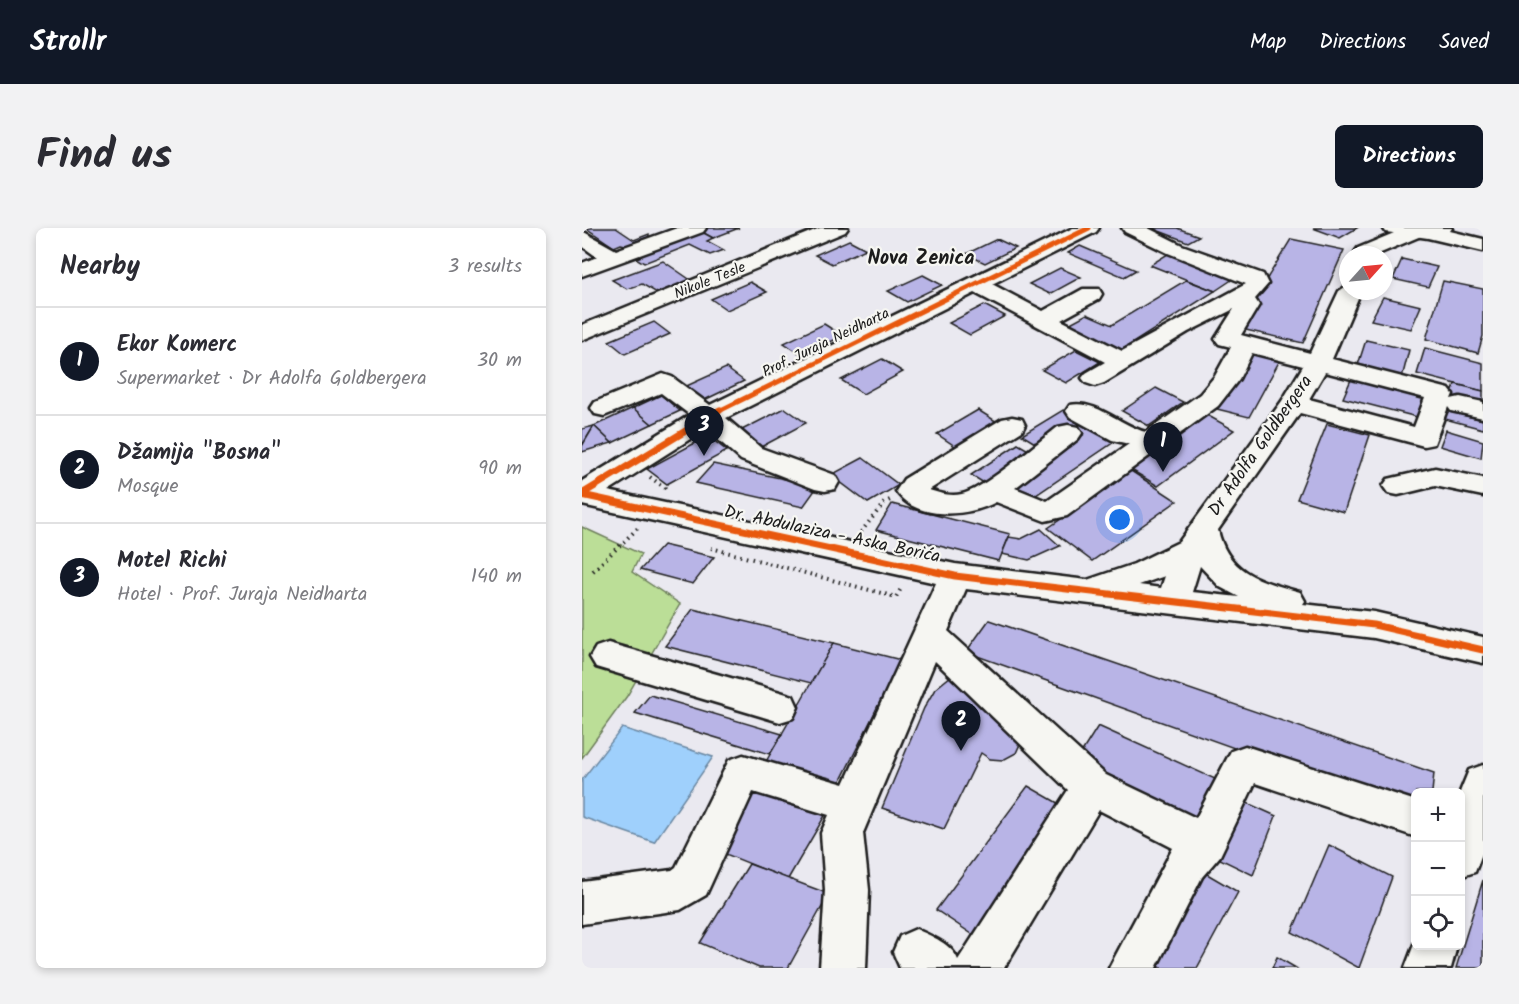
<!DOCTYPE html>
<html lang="en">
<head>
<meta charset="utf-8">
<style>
	:root { --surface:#fff; --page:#f2f2f3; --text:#2b2b33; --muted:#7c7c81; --line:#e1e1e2; --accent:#111827 }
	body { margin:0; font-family:Kalam,sans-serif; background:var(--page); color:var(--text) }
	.controls { position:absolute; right:18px; bottom:18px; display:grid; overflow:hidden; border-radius:9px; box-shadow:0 3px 9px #0003 }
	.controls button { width:54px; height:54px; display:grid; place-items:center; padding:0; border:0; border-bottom:2px solid var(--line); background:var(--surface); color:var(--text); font:30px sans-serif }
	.compass { position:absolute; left:757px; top:18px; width:54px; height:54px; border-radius:50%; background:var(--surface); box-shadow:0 3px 9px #0003; rotate:63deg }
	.you { position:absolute; left:538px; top:292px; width:21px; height:21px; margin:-15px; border:4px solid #fff; border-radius:50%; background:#1a73e8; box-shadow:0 0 0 9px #1a73e833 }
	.badge { display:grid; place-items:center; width:39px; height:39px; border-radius:50%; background:var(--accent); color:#fff; font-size:20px; font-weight:700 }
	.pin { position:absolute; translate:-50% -50px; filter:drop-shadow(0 2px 3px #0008) }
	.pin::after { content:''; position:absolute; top:32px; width:21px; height:18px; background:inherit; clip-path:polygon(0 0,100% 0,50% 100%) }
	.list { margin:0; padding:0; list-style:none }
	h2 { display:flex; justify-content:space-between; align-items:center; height:78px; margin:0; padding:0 24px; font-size:26px }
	h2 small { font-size:20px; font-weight:400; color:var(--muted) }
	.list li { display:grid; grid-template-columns:39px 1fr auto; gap:18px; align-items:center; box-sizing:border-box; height:108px; padding:0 24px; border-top:2px solid var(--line) }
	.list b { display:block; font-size:22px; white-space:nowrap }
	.list p { margin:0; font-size:20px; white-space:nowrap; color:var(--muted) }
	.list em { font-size:20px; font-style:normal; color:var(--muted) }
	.icon { flex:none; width:33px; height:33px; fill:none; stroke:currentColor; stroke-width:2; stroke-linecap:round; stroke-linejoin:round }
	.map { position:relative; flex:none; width:901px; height:740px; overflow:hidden; border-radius:9px }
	header { display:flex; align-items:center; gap:36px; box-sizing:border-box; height:84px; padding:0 30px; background:var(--accent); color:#fff }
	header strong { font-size:28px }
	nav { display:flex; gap:33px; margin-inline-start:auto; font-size:21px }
	.intro { display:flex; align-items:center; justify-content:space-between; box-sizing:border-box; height:144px; padding:0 36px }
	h1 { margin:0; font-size:42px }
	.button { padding:15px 27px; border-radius:9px; background:var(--accent); color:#fff; font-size:21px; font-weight:700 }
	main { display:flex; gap:36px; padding:0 36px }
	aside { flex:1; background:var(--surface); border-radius:9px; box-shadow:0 3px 9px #0003 }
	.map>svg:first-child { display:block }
	.green { fill:#bbde97; stroke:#6c7d5a; stroke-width:1.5 }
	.water { fill:#9fd0fc; stroke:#6b88a2; stroke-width:1.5 }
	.building { fill:#b8b4e6; stroke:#1c1c1c; stroke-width:1.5 }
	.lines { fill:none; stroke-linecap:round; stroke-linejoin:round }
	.minor-casing { stroke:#1c1c1c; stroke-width:5 }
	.major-casing { stroke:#1c1c1c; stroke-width:5 }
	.path-far1 { stroke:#1c1c1c; stroke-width:3; stroke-dasharray:1 3; stroke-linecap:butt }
	.path { stroke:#1c1c1c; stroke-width:4; stroke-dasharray:1.5 4.5; stroke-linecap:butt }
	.minor { fill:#f6f6f2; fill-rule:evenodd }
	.major { fill:#f6f6f2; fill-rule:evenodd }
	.cycleway-far1-casing { stroke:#f6f6f2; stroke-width:8 }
	.cycleway-casing { stroke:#f6f6f2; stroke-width:10 }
	.cycleway-far1 { stroke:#e8590c; stroke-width:5 }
	.cycleway { stroke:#e8590c; stroke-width:7 }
	.labels { text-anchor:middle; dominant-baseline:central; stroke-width:4.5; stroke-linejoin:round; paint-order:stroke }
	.far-street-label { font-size:15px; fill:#1c1c1c; stroke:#f6f6f2 }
	.street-label { font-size:18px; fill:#1c1c1c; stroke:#f6f6f2 }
	.far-district-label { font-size:20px; font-weight:bold; fill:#1c1c1c; stroke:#f6f6f2 }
</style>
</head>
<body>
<header>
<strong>Strollr</strong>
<nav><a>Map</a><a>Directions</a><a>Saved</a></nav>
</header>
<div class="intro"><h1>Find us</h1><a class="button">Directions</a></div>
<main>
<aside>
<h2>Nearby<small>3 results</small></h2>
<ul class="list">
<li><span class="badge">1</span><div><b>Ekor Komerc</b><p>Supermarket · Dr Adolfa Goldbergera</p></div><em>30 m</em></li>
<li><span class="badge">2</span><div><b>Džamija &quot;Bosna&quot;</b><p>Mosque</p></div><em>90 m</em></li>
<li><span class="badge">3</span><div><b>Motel Richi</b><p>Hotel · Prof. Juraja Neidharta</p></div><em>140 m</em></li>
</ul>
</aside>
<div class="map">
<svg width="901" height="740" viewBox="0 0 901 740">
	<rect width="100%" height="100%" fill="#eae9f0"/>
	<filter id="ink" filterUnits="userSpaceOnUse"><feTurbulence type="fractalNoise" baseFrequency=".0167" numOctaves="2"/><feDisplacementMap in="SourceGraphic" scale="12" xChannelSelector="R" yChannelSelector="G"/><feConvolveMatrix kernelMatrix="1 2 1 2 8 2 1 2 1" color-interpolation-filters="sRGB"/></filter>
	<g filter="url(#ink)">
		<path class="green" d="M 0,299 L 59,326 L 50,344 L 98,376 L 45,468 L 0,530 Z"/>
		<path class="water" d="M 40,500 L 131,529 L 72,614 L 0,589 L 0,552 Z"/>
		<g class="building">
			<path d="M 4,0 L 34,0 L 52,12 L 67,6 L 67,11 L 48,18 L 39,16 L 32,19 Z"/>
			<path d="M 126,0 L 157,0 L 131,10 L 118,3 Z"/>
			<path d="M 569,0 L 595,0 L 617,8 L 606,14 Z"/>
			<path d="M 731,0 L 775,0 L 758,10 Z"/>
			<path d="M 118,3 L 131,10 L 125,13 L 142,22 L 128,27 L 108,17 L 62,35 L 52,29 Z"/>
			<path d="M 415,11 L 434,20 L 403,35 L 384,26 Z"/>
			<path d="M 709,11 L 762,22 L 721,115 L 655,100 Z"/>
			<path d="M 267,12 L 284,21 L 250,36 L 233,27 Z"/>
			<path d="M 498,18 L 554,42 L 542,49 L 486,25 Z"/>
			<path d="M 589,24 L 654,49 L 633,63 L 568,37 Z"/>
			<path d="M 820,31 L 855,39 L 846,59 L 811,51 Z"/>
			<path d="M 81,33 L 113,55 L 80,68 L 60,56 L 45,61 L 30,52 Z"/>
			<path d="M 478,40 L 499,49 L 468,66 L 447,56 Z"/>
			<path d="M 341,47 L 360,57 L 325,74 L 306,63 Z"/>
			<path d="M 604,52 L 633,63 L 535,125 L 481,99 L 505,86 L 530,97 Z"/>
			<path d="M 861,53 L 901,61 L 901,108 L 896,125 L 844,111 Z"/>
			<path d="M 168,54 L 185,64 L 145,82 L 129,71 Z"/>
			<path d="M 801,69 L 839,78 L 829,101 L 789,92 Z"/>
			<path d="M 402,77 L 423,88 L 388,107 L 367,95 Z"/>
			<path d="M 72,94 L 88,106 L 43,126 L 27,113 Z"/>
			<path d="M 242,96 L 261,108 L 220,127 L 202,115 Z"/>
			<path d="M 784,112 L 827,122 L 820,150 L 775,140 Z"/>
			<path d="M 843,120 L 901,135 L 901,163 L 835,146 Z"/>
			<path d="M 494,122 L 518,134 L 484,155 L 460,142 Z"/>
			<path d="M 670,125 L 698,132 L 667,189 L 635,181 Z"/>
			<path d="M 300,131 L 321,144 L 281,166 L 259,152 Z"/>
			<path d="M 144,140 L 162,153 L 116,175 L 98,161 Z"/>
			<path d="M 771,147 L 850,169 L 843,191 L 761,170 Z"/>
			<path d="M 873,156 L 901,163 L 901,175 L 869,168 Z"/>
			<path d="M 574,160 L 601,174 L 567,198 L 540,183 Z"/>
			<path d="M 79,167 L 98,183 L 70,196 L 51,180 Z"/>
			<path d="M 51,180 L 70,196 L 30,215 L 12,198 Z"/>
			<path d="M 203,180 L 224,195 L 177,220 L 156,204 Z"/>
			<path d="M 396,182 L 420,197 L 379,222 L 355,206 Z"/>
			<path d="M 481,182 L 535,212 L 451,269 L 433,258 L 471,232 L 466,230 L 501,207 L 482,197 L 453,215 L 440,207 Z"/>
			<path d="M 865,183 L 901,192 L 901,201 L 863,191 Z"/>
			<path d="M 623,186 L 652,202 L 576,258 L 546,240 Z"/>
			<path d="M 745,196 L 788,207 L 762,284 L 715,271 Z"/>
			<path d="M 12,198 L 0,218 L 0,201 Z"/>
			<path d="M 12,198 L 30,215 L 0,224 L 0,218 Z"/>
			<path d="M 864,202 L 901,213 L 899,230 L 858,218 Z"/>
			<path d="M 126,208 L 145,223 L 85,256 L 65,241 Z"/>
			<path d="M 436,216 L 450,224 L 402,255 L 389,247 Z"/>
			<path d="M 281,230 L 317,257 L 286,275 L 249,247 Z"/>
			<path d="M 131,236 L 236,258 L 221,279 L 114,255 Z"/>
			<path d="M 549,243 L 595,273 L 510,333 L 466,300 Z"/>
			<path d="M 310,276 L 428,306 L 417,333 L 294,302 Z"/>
			<path d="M 459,301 L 478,318 L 447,332 L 420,326 L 427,309 L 439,311 Z"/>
			<path d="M 81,317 L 132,329 L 111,356 L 58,342 Z"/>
			<path d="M 111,381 L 252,415 L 229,455 L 83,418 Z"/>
			<path d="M 407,392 L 852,545 L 850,564 L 834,564 L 834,585 L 384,424 Z"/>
			<path d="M 252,415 L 319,432 L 256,558 L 182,537 Z"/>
			<path d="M 369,448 L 416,495 L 423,496 L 439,511 L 438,516 L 434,525 L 421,532 L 408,531 L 399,525 L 362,601 L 300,580 L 342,480 L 353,461 Z"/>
			<path d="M 68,467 L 200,506 L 188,526 L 53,485 Z"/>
			<path d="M 516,498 L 642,555 L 620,600 L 491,538 Z"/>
			<path d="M 176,554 L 248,579 L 206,651 L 131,621 Z"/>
			<path d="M 446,558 L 488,582 L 399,712 L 354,682 Z"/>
			<path d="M 663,574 L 694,588 L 671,647 L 638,631 Z"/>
			<path d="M 747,617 L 810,649 L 777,740 L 710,704 Z"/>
			<path d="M 167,636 L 247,666 L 206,740 L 177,740 L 118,715 Z"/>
			<path d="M 620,643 L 656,664 L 615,740 L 563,740 Z"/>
			<path d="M 901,652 L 901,740 L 874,740 Z"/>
			<path d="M 695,729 L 714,740 L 690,740 Z"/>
		</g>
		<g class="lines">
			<g class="minor-casing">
				<g id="minor">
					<path d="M 95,0 L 124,0 L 121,4 L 0,48 L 0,35 L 15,29 L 0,18 L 0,3 L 34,22 Z"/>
					<path d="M 238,0 L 266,0 L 263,4 L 0,112 L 0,97 Z"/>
					<path d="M 491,0 L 517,0 L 514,4 L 410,56 L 461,83 L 501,61 L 517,61 L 520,66 L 517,71 L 479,92 L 540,123 L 664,56 L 586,25 L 543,4 L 540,0 L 566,0 L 600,17 L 681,46 L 686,56 L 673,71 L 677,77 L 659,107 L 728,125 L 757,63 L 766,57 L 766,63 L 779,63 L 750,131 L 867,161 L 871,166 L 869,171 L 878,169 L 901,174 L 901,190 L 869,183 L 866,179 L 852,216 L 842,218 L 718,185 L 636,302 C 646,346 679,353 718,364 L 723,373 L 721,376 L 792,384 L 901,409 L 901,435 L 792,410 L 384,361 L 366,403 L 524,547 L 614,590 L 649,523 L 663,518 L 834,573 L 834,609 L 673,555 L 638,628 L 620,649 L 574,740 L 527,740 L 591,620 L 517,582 L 422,740 L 318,740 L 311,724 L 318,708 L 334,701 C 349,708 370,716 376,732 L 486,562 L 353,433 L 281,605 L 287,662 L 284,740 L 238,740 L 243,662 L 239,605 L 247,587 L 171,564 L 124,667 L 98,682 L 0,696 L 0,654 L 90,642 L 94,639 L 147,532 L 161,527 L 262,556 L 354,355 L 0,277 L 0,253 L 108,187 L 79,165 L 22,188 L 13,186 L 9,180 L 13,174 L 81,146 L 90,149 L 128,177 ZM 393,65 L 523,134 L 504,145 L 500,150 L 504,155 L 513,158 L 522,155 L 606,104 L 652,81 L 633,111 L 637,116 L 649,119 L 633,148 L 618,166 L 564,204 C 540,198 513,171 488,177 L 484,183 L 488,189 L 530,212 L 547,216 L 465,273 L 433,260 L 496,211 L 500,205 L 496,199 L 486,197 L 476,199 C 456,214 401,262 380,266 C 368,269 358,265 347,262 L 440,203 L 443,197 L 440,191 L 430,189 L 420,191 L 322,251 L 314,263 C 333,293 386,289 414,274 L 463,293 L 485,288 L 636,178 L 657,151 L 670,125 L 721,138 L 700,173 L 597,314 L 552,336 L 505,352 L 373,336 L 26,263 L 124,201 L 159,232 L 233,261 L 243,263 L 253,261 L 257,254 L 253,247 L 179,220 L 144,190 ZM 743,144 L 843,170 L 832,199 L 727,171 ZM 618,338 L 638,359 L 657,369 L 610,364 ZM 583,348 L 579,360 L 557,357 Z"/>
					<path d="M 824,0 L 839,0 L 842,4 L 839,8 L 794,27 L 775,27 L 773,24 L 776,20 Z"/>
					<path d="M 853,240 L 901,250 L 901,268 L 853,258 L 816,267 L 806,265 L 801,258 L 806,251 Z"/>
					<path d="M 26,415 L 198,464 L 211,468 L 216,479 L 211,490 L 198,494 L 14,439 L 8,429 L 14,419 Z"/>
					<path d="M 901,537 L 901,623 L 893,644 L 878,649 L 878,564 L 887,542 Z"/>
					<path d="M 834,711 L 834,718 L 875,718 L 869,740 L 823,740 Z"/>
				</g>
			</g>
			<g class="major-casing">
				<path id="major" d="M 801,0 L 870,0 L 868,3 L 901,11 L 901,23 L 846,10 L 804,4 Z"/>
			</g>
			<path class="path-far1" d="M 760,47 L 766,34"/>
			<g class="path">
				<path d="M 68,249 L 86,262"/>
				<path d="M 279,304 L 302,275 L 308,272"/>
				<path d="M 129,320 L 314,369 L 320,359"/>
				<path d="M 11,343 L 56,300"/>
			</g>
			<use href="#minor" class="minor"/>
			<use href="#major" class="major"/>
			<g class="cycleway-far1-casing">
				<path id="cycleway-far1" d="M 135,184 L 507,0"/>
			</g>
			<g class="cycleway-casing">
				<g id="cycleway">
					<path d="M 0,266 L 138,182"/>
					<path d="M 0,267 L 373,348 L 792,397 L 901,422"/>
				</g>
			</g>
			<use href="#cycleway-far1" class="cycleway-far1"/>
			<use href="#cycleway" class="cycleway"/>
		</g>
	</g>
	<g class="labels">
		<g class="far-street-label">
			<text transform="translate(128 53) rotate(-22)">Nikole Tesle</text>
			<text transform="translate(244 115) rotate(-26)">Prof. Juraja Neidharta</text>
		</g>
		<g class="street-label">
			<text transform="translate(679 218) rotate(-55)">Dr Adolfa Goldbergera</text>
			<text transform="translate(250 307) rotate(12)">Dr. Abdulaziza - Aska Borića</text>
		</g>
		<g class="far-district-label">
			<text x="339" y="31">Nova Zenica</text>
		</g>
	</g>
</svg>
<div class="controls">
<button>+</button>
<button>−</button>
<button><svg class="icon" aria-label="locate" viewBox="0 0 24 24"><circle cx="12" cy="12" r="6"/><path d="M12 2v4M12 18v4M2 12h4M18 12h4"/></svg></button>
</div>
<svg class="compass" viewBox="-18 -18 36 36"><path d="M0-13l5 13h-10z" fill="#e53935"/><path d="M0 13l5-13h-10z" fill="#7c7c81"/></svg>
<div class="you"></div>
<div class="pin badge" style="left:581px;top:244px">1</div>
<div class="pin badge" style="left:379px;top:523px">2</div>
<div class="pin badge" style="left:122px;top:228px">3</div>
</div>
</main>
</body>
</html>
